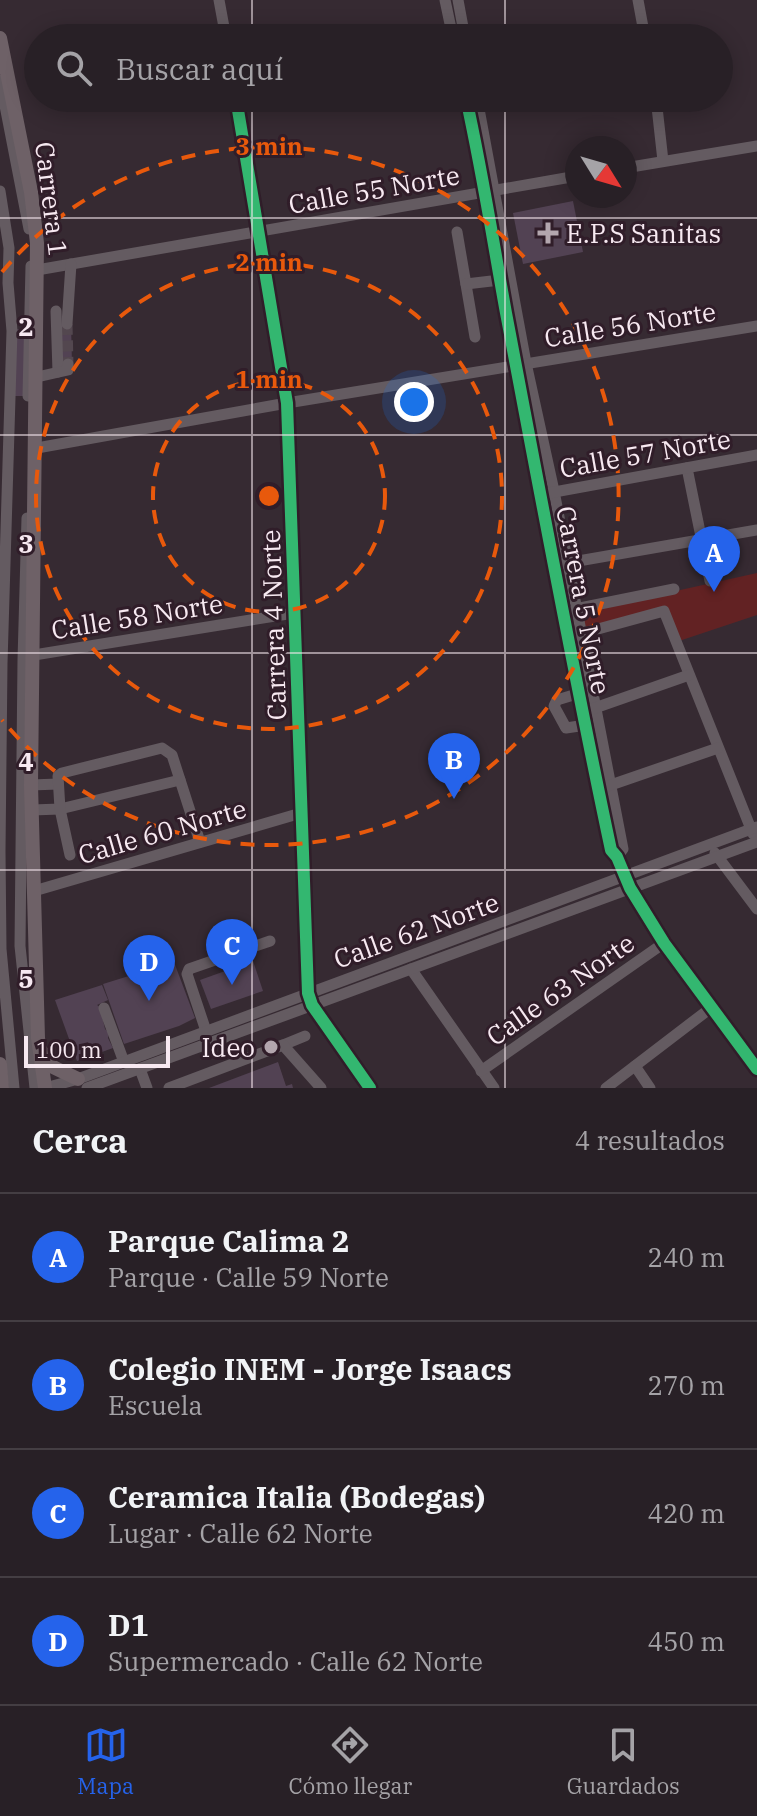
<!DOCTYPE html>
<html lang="es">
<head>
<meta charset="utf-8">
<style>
	:root { --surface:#282026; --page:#342d32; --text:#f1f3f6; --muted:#a5a3a7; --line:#443e43; --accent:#2563eb }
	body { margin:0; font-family:"IBM Plex Serif",serif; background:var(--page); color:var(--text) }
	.compass { position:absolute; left:565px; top:136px; width:72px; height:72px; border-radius:50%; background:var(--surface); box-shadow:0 4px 20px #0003; rotate:127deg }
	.scale { position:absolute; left:24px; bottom:20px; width:146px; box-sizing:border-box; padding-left:8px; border:4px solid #f7e9f1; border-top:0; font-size:22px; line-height:28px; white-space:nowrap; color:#f7e9f1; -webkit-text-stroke:6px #301d29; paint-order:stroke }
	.you { position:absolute; left:414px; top:402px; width:28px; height:28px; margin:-20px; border:6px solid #fff; border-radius:50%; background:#1a73e8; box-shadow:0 0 0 12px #1a73e833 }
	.badge { display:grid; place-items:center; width:52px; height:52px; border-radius:50%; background:var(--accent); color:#fff; font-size:26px; font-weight:700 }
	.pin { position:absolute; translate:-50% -66px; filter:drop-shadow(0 2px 4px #0008) }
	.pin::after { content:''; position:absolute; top:42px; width:28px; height:24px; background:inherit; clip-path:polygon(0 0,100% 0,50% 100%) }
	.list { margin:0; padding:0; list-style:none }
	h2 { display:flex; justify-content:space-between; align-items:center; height:104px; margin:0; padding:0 32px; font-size:34px }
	h2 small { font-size:26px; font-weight:400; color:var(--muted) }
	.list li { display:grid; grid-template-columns:52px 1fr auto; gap:24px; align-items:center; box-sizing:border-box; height:128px; padding:0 32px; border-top:2px solid var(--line) }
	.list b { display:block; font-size:30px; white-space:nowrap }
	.list p { margin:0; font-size:26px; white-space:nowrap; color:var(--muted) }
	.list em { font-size:26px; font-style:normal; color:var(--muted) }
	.icon { flex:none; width:44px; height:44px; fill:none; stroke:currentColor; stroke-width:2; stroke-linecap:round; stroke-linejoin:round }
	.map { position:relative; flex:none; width:757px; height:1088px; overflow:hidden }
	.search { position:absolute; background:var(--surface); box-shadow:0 4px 20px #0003; left:24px; right:24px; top:24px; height:88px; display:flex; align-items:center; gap:20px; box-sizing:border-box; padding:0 28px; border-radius:44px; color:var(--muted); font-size:30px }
	.sheet { height:616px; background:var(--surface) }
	nav { display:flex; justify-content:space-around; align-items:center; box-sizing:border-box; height:112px; border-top:2px solid var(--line); background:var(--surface); font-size:22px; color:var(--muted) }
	nav a { display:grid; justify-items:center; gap:4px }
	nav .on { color:var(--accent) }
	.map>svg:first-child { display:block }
	.green { fill:#622223 }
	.building { fill:#524253 }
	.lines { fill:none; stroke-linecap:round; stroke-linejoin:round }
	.minor-tunnel { stroke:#53474f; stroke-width:11; stroke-dasharray:11 5.5; stroke-linecap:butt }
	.minor { stroke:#645b61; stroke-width:11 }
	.major { stroke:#6e6167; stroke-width:14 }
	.cycleway-casing { stroke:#301d29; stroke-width:17 }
	.cycleway { stroke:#33b770; stroke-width:12 }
	.grid { fill:none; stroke:#f7e9f1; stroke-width:2; stroke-opacity:0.55 }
	.ring { fill:none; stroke:#e8590c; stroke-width:4; stroke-dasharray:14 10 }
	.poi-dot { fill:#b3a6ae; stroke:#301d29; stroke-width:3 }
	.labels { text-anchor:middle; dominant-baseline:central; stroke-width:6; stroke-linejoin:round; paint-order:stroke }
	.street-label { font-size:26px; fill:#f7e9f1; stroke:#301d29 }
	.poi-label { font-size:26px; fill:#f7e9f1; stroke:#301d29; text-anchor:start }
	.grid-label { font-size:26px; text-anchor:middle; font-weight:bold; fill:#f7e9f1; stroke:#301d29; stroke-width:6; stroke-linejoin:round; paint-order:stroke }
	.centre { fill:#e8590c; stroke:#301d29; stroke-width:4 }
	.ring-label { font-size:24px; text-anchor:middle; font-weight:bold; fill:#e8590c; stroke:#301d29; stroke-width:6; stroke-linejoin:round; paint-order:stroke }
</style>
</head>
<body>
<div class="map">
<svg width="757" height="1088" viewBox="0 0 757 1088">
	<rect width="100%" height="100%" fill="#362a32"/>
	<path class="green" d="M 757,573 L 757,615 L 676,642 L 664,611 L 587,632 L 581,612 Z"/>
	<g class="building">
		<path d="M 573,201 L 583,252 L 523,264 L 513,213 Z"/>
		<path d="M 71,323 L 72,364 L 61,364 L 61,324 Z"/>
		<path d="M 15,329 L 25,330 L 25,396 L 15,396 Z"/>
		<path d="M 253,961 L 263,991 L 211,1009 L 200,980 Z"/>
		<path d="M 174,962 L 195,1018 L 179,1026 L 124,1044 L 103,984 Z"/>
		<path d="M 102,985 L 108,1000 L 97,1005 L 100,1007 L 105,1029 L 109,1033 L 108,1038 L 113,1048 L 77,1061 L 55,1000 Z"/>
		<path d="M 278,1062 L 286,1086 L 292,1084 L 293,1088 L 209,1088 Z"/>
	</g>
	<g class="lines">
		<path class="minor-tunnel" d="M 67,324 L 68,364"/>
		<g class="minor">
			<path d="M 219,0 L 226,38"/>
			<path d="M 445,0 L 453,38"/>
			<path d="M 458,0 L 465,38"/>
			<path d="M 638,0 L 645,38"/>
			<path d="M 0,80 L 29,229"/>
			<path d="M 236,98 L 287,403 L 308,993 L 312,1005 L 370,1088"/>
			<path d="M 466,98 C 482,170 493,241 506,313 C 540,492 573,672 611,850 L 617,857 L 630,888 L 664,943 L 757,1069"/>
			<path d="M 477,98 L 526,363 L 554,491 L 623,849 L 617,857"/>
			<path d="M 656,98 L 663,161"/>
			<path d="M 625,168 L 757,146"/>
			<path d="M 0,191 L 9,248 L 8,283 L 12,331 L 2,663 L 0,851 L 1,949 L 14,1088"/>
			<path d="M 457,232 L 475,337"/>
			<path d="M 37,270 L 577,176"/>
			<path d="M 466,284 L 500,280"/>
			<path d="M 56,311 L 58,372"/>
			<path d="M 67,324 L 71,264"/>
			<path d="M 37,377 L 68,370 L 68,364"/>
			<path d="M 28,396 L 31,266"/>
			<path d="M 37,448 L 287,403 L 757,326"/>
			<path d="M 687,468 L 710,581"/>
			<path d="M 549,493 L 757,455"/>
			<path d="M 27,518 L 23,660 L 20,946 L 35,1088"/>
			<path d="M 561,564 L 757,530"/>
			<path d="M 575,609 L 674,589"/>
			<path d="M 576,635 L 664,611 L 753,834"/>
			<path d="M 34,655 L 294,613"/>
			<path d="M 580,693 L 557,700 L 554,706 L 566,728 L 586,725"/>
			<path d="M 592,709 L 689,675"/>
			<path d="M 31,785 L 58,784"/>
			<path d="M 605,787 L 718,748"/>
			<path d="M 32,810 L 60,809 L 180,780"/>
			<path d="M 715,853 L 757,909"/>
			<path d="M 70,855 L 60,809 L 58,776 L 62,773 L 162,748 L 172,755 L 200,842"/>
			<path d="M 34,891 L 301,813"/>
			<path d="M 411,969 L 494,1088"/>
			<path d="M 104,1008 L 124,1062"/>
			<path d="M 206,1031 L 187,974 L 189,969 L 270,941"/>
			<path d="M 283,1045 L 305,1036"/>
			<path d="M 635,1066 L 650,1088"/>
			<path d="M 140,1069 L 147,1088"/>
			<path d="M 481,1071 L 664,943"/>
			<path d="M 45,1088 L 78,1079 L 757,827"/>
			<path d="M 87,1088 L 757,842"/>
			<path d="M 169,1088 L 283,1045 L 321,1088"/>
			<path d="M 606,1088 L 712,1007"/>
		</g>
		<g class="major">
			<path d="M 0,38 L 31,192 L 37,243 L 31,785 L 38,1038 L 45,1088"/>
			<path d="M 41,1051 L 53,1067 L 78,1079"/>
			<path d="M 0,1064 L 2,1088"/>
		</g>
		<g class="cycleway-casing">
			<g id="cycleway">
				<path d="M 236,98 L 287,403 L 308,993 L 312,1005 L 370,1088"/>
				<path d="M 466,98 C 482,170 493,241 506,313 C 540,492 573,672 611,850 L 617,857 L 630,888 L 664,943 L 757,1069"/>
			</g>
		</g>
		<use href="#cycleway" class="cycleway"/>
	</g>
	<path class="grid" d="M 252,0 L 252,38M 505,0 L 505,38M 252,98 L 252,1088M 505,98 L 505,1088M 0,218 L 757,218M 0,435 L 757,435M 0,653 L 757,653M 0,870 L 757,870"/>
	<g class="ring">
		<circle cx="269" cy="496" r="116"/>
		<circle cx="269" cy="496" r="233"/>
		<path d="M2 272A349 349 0 1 1 2 720"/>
	</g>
	<g class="poi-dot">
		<path d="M544 221h8v8h8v8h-8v8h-8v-8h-8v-8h8z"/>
		<circle cx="271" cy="1047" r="8"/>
	</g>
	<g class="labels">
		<g class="street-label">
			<text transform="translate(374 189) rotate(-10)">Calle 55 Norte</text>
			<text transform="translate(52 199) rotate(83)">Carrera 1</text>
			<text transform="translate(630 324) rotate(-9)">Calle 56 Norte</text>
			<text transform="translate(645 453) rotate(-10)">Calle 57 Norte</text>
			<text transform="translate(584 600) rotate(79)">Carrera 5 Norte</text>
			<text transform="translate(137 616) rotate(-9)">Calle 58 Norte</text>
			<text transform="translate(273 625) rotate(-92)">Carrera 4 Norte</text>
			<text transform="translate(162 831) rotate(-16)">Calle 60 Norte</text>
			<text transform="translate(416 930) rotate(-20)">Calle 62 Norte</text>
			<text transform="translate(560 989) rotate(-35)">Calle 63 Norte</text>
		</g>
		<g class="poi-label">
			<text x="566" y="233">E.P.S Sanitas</text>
			<text x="255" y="1047" text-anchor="end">Ideo</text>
		</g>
	</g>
	<g class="grid-label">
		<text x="26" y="336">2</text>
		<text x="26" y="553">3</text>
		<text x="26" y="771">4</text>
		<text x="26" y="988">5</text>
	</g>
	<circle cx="269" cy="496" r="12" class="centre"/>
	<g class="ring-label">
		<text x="269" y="155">3 min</text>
		<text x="269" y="271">2 min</text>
		<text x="269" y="388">1 min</text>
	</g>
</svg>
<svg class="compass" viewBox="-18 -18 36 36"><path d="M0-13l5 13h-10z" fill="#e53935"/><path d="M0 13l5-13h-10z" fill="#a5a3a7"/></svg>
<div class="scale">100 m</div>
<div class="you"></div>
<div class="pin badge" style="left:714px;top:592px">A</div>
<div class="pin badge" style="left:454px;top:799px">B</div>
<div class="pin badge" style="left:232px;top:985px">C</div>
<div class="pin badge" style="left:149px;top:1001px">D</div>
<div class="search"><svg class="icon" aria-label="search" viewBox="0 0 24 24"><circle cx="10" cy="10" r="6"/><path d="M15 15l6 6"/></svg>Buscar aquí</div>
</div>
<section class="sheet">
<h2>Cerca<small>4 resultados</small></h2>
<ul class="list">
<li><span class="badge">A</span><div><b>Parque Calima 2</b><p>Parque · Calle 59 Norte</p></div><em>240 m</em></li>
<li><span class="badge">B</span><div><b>Colegio INEM - Jorge Isaacs</b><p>Escuela</p></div><em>270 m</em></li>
<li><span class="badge">C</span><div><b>Ceramica Italia (Bodegas)</b><p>Lugar · Calle 62 Norte</p></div><em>420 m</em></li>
<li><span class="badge">D</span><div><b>D1</b><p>Supermercado · Calle 62 Norte</p></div><em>450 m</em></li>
</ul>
</section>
<nav>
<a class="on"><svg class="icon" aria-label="map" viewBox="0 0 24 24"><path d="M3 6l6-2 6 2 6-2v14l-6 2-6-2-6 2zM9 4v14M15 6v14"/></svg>Mapa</a>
<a><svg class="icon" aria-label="directions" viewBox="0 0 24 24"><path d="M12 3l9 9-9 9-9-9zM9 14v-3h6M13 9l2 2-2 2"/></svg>Cómo llegar</a>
<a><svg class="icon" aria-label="saved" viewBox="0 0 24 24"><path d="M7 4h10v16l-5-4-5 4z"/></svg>Guardados</a>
</nav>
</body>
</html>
